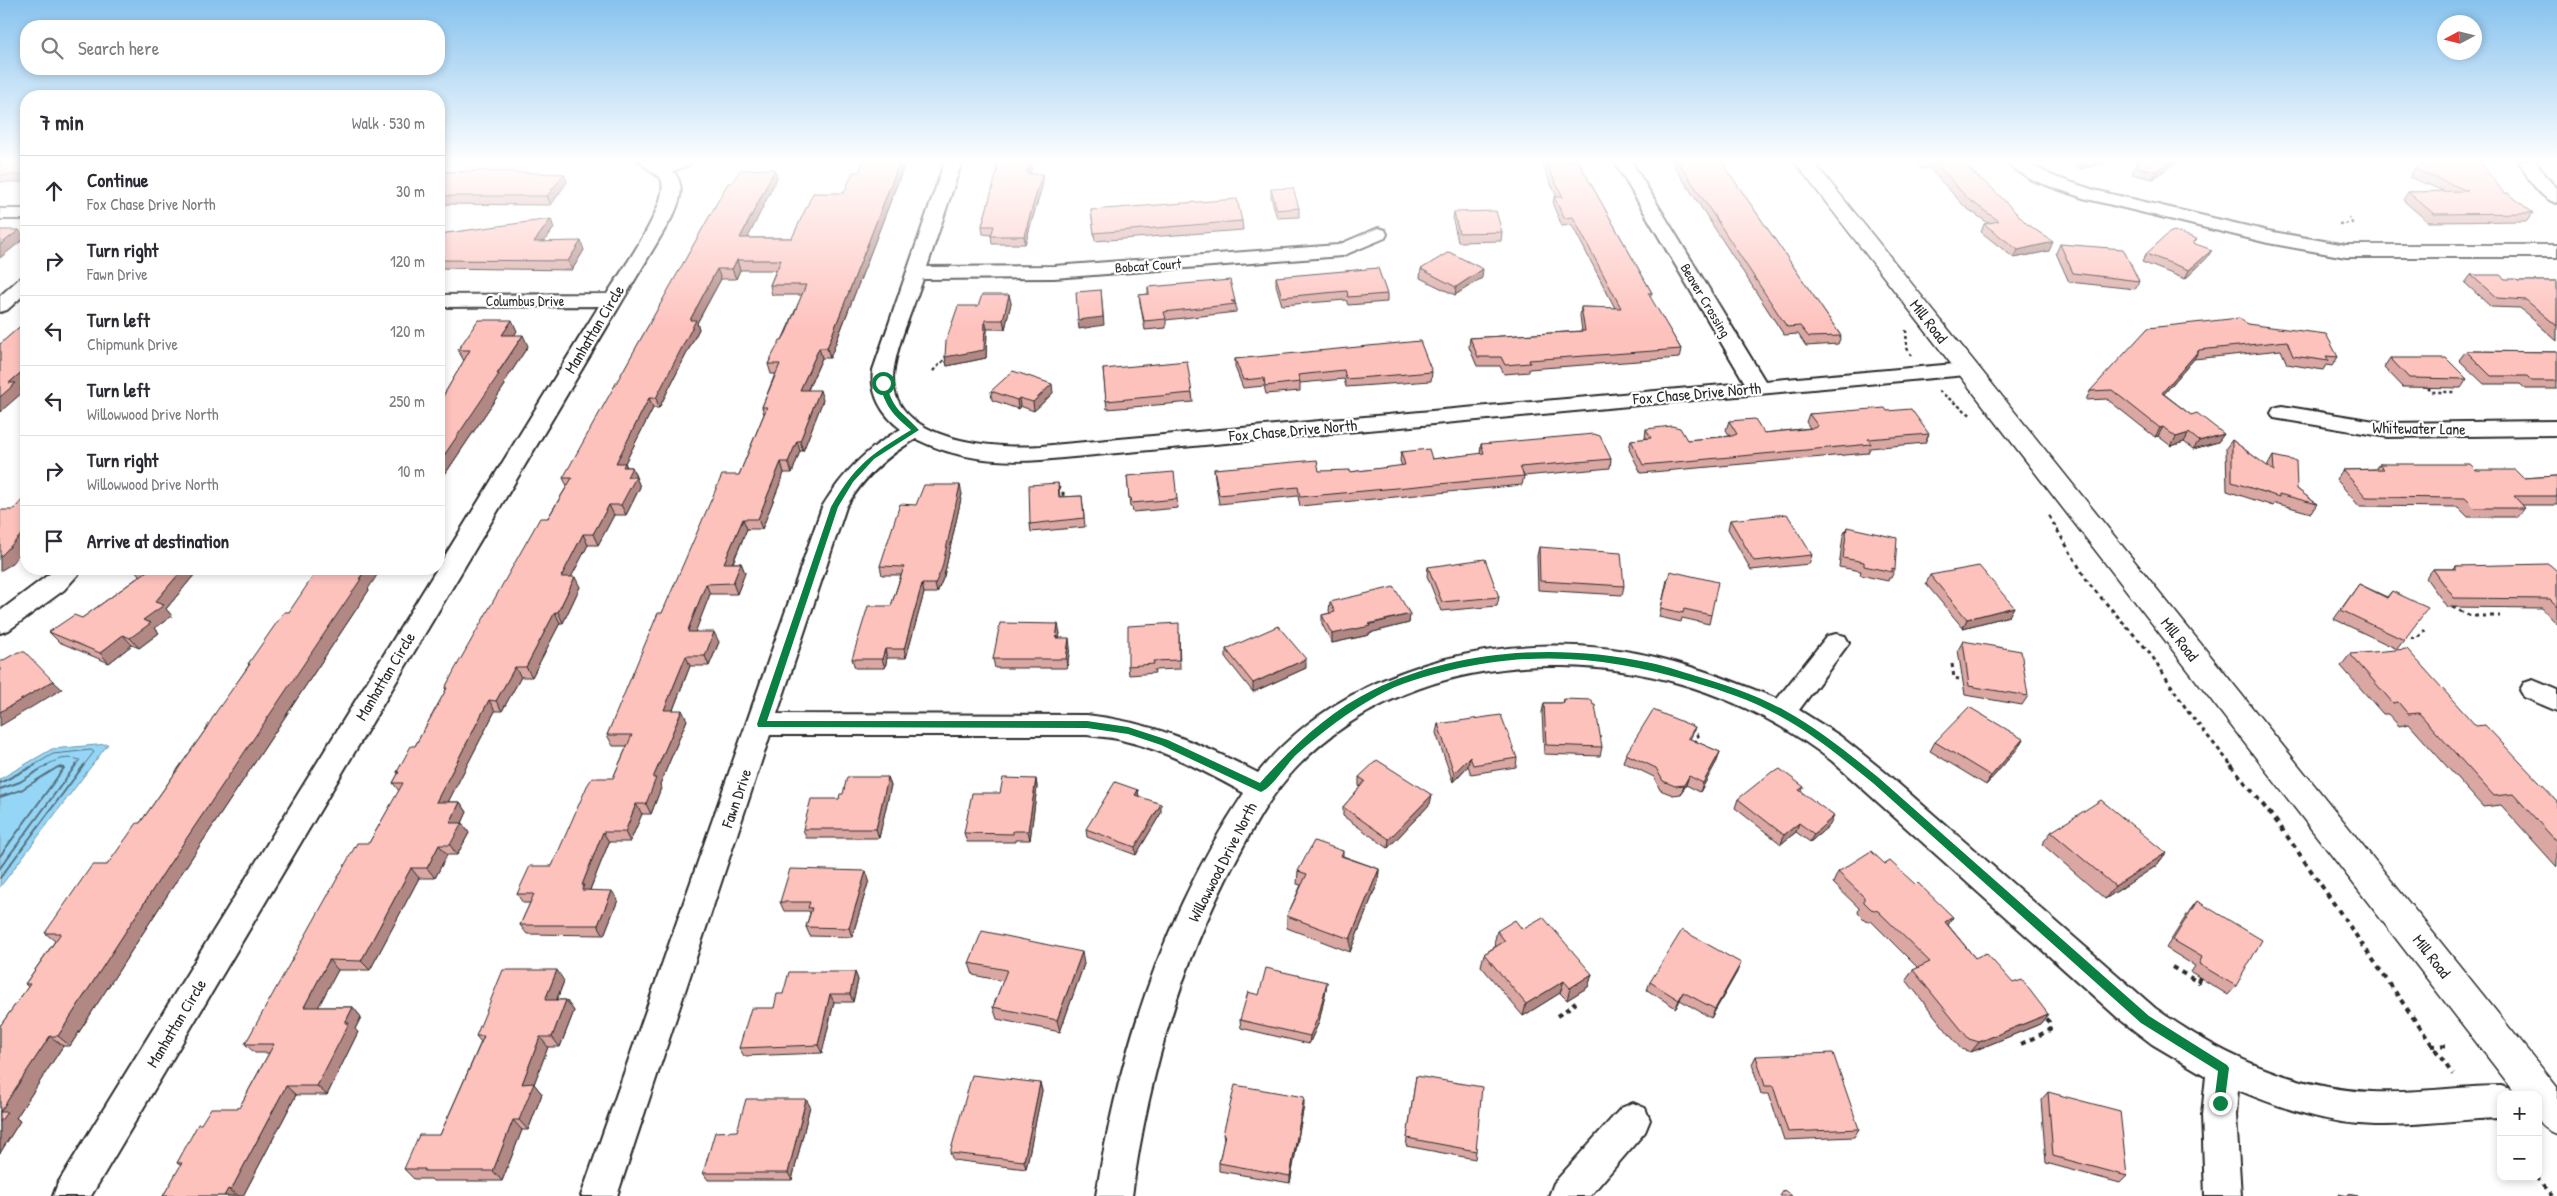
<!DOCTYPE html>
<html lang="en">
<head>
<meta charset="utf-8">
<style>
	:root { --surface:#fff; --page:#f2f2f3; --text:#2b2b33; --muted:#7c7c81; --line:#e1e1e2 }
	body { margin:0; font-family:"Patrick Hand",sans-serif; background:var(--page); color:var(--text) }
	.controls { position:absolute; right:15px; bottom:15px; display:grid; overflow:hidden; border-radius:10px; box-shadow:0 2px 8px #0003 }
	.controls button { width:45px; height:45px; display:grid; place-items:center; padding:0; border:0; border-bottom:1px solid var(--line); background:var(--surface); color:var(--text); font:25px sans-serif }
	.compass { position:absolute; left:2437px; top:15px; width:45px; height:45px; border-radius:50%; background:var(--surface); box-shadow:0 2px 8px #0003; rotate:263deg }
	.stop { position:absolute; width:15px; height:15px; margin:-11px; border:4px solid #0b8043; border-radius:50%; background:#fff }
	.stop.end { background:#0b8043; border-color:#fff; box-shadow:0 1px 5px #0008 }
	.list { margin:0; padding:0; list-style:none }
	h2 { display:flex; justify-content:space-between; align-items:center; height:65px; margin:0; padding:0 20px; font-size:21px }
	h2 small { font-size:16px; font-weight:400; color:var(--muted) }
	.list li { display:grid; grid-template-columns:32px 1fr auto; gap:15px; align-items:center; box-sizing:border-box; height:70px; padding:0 20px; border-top:1px solid var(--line) }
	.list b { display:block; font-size:19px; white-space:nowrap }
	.list p { margin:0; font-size:16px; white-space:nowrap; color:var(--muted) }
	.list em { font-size:16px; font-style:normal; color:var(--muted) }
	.icon { flex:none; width:28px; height:28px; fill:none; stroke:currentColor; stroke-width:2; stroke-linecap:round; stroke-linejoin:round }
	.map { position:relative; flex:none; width:2557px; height:1196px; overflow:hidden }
	.search { position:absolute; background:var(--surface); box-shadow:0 2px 8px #0003; left:20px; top:20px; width:425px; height:55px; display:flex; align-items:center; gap:12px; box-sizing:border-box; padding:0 18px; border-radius:20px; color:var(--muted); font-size:19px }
	.panel { position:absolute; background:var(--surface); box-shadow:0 2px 8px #0003; left:20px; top:90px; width:425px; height:485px; border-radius:20px }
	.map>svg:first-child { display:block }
	.water { fill:#95d6f6; stroke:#6b92a5 }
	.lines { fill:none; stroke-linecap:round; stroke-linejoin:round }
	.shore-far1 { stroke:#556f7c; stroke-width:1 }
	.shore { stroke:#556f7c; stroke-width:2 }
	.street-casing { stroke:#2b2b2b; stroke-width:4 }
	.secondary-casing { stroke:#2b2b2b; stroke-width:3 }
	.path-far2 { stroke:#2b2b2b; stroke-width:2.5; stroke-dasharray:3 3; stroke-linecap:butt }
	.path-far1 { stroke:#2b2b2b; stroke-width:3; stroke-dasharray:4 4; stroke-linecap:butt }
	.path { stroke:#2b2b2b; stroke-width:4; stroke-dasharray:5 5; stroke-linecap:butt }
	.street { fill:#fff; fill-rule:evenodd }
	.secondary { fill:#fff; fill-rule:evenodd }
	.wall { fill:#daa7a3; stroke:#2b2b2b }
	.shaded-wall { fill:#b28884; stroke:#2b2b2b }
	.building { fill:#fec2bd; stroke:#2b2b2b }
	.route { fill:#0b8043 }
	.labels { text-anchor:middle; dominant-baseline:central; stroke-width:4.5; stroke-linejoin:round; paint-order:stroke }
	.far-street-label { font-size:14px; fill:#2b2b2b; stroke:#fff }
	.street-label { font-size:16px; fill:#2b2b2b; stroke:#fff }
</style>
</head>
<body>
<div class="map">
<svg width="2557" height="1196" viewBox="0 0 2557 1196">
	<rect width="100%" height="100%" fill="#fff"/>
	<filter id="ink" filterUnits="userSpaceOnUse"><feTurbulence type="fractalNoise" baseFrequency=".02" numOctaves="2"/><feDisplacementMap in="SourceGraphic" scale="10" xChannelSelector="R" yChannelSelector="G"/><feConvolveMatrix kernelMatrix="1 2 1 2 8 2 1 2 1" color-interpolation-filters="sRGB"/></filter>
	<g filter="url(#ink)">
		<path class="water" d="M 108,744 L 0,887 L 0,779 L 52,749 Z"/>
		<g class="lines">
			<g class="shore-far1">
				<path d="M 33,766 L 53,754 L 91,750 L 94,752 L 83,766"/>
				<path d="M 45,766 C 57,759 67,756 80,760 L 75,766"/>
			</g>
			<g class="shore">
				<path d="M 0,783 L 35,765"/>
				<path d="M 0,789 L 20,782 L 47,765"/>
				<path d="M 0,797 L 21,790 L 58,767 L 64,768 L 0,856"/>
				<path d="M 0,868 L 76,765"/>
				<path d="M 0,878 L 84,765"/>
			</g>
			<g class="street-casing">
				<g id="street">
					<path d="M 639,161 L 691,161 L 689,165 L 673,171 C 685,185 681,198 674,214 L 91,1196 L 53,1196 L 58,1183 L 599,306 L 439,307 L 439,295 L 607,294 C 620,273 672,201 661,179 Z"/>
					<path d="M 945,161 L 962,161 L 927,267 L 1054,266 L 1338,245 L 1378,228 L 1385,230 L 1387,234 L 1385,238 L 1342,256 L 1054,278 L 923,279 C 914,306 894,350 893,378 C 893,442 995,449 1041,446 L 1745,383 L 1614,161 L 1631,161 L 1765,381 L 1966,363 L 1973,365 L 1976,369 L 1973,373 L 1966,375 L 1041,460 C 997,463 956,459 916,439 C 886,456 864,477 846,507 L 777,714 L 1087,715 C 1150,722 1202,744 1258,773 C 1349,659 1522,624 1659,658 C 1700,668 1738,683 1777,699 L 1827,636 L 1836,634 L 1845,636 L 1849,643 L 1799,710 L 1840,736 L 1886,773 L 2155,1008 C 2219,1054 2293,1089 2372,1092 C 2415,1094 2458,1086 2501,1086 L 2513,1090 L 2515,1095 L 2501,1095 L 2501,1118 C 2459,1119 2417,1126 2375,1125 C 2328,1124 2281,1108 2238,1090 L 2236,1115 L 2241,1196 L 2205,1196 L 2202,1115 L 2206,1076 L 2152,1044 L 2118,1018 L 1832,761 C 1755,701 1661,668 1563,666 C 1464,664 1366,694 1296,768 C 1270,795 1253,828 1236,860 C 1180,966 1148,1078 1132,1196 L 1096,1196 C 1118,1054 1164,913 1244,793 C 1206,772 1167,751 1125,741 C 1113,737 1100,737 1087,735 L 770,735 L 617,1196 L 581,1196 L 822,507 C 843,473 866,449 901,429 C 882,415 870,394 873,370 Z"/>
					<path d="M 2002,161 L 2023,161 L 2055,177 L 2094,190 L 2268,231 L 2346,245 L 2557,245 L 2557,257 L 2346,257 L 2268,243 L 2083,198 L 2032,180 Z"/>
					<path d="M 2519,161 L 2536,161 L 2545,176 L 2557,188 L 2557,203 C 2539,199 2527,176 2519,161 Z"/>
					<rect x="0" y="209" width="26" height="10"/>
					<path d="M 26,277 L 26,293 L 7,310 L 0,312 L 0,296 L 19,279 Z"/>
					<path d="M 2282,406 L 2387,423 L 2557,421 L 2557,435 L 2387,437 L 2274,418 L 2271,413 L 2274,408 Z"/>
					<path d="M 56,569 L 83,569 L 64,590 L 9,630 L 0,633 L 0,611 Z"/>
					<path d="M 2533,680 L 2557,690 L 2557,711 L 2524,697 L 2520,690 L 2524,683 Z"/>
					<path d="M 1633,1103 L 1645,1108 L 1650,1120 L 1645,1132 L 1590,1196 L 1549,1196 L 1554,1183 L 1621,1108 Z"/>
				</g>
			</g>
			<g class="secondary-casing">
				<path id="secondary" d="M 1794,161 L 1813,161 L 2557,1087 L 2557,1134 C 2534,1125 2538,1117 2538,1095 L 2517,1095 Z"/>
			</g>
			<g class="path-far2">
				<path d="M 2339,224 L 2352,223 L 2349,217"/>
				<path d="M 1906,330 L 1907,348 L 1911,355"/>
				<path d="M 933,371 L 947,357"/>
				<path d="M 2428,388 L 2432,392 L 2454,392"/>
				<path d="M 1939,391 L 1972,416"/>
			</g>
			<g class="path-far1">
				<path d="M 1057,487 L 1063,491 L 1063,500"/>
				<path d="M 2049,516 L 2089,584 L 2150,653 L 2189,713 L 2232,766"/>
				<path d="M 2452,607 L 2471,616 L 2500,616"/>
				<path d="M 2403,637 L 2417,639 L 2425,630"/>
				<path d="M 1952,664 L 1954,678 L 1959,679"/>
				<path d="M 1691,728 L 1699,737 L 1694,744"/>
			</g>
			<g class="path">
				<path d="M 2231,765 L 2280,826 L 2453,1075"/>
				<path d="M 2172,967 L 2198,982 L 2200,977"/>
				<path d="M 1557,1016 L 1575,1004 L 1570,998"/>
				<path d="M 2021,1044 L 2050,1030 L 2049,1022 L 2042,1015"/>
				<path d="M 2431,1046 L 2450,1045"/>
				<path d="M 2536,1177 L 2552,1196"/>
			</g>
			<use href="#street" class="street"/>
			<use href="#secondary" class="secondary"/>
		</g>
		<g class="wall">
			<rect x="0" y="161" width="26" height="21"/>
			<path d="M 864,161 L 906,161 L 830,358 L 822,358 L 808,390 L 823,400 L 803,451 L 800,451 L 792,473 L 784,473 L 762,529 L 747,529 L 733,563 L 741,563 L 745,573 L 737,594 L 710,594 L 695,632 L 719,642 L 709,666 L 690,666 L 673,710 L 687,720 L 660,784 L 661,788 L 651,814 L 642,814 L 630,842 L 609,842 L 590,890 L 618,900 L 604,935 L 527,934 L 520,925 L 530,903 L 523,903 L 517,894 L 552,866 L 613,778 L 627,746 L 613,746 L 607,735 L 662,613 L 739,475 L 764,414 L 762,407 L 775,374 L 771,374 L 768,364 L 782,340 L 802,295 L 772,295 L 770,285 L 776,270 L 740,270 L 736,279 L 721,279 L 697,323 L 699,329 L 659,408 L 653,408 L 625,463 L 627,467 L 632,467 L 640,487 L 626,515 L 614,515 L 598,545 L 588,545 L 571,577 L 580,587 L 563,623 L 560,623 L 532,677 L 521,677 L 502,711 L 495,711 L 448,802 L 460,802 L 467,812 L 462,823 L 469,833 L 457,855 L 447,855 L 435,878 L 419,878 L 370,970 L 338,970 L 318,1007 L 353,1007 L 361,1017 L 355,1029 L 358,1032 L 327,1095 L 296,1095 L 243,1196 L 163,1196 L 181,1166 L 177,1163 L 201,1124 L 239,1108 L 269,1053 L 255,1053 L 245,1044 L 369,843 L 399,791 L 393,783 L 398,774 L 397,772 L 415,746 L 446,690 L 445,688 L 567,486 L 563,478 L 777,178 L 747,238 L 792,238 L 844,193 L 859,172 Z"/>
			<path d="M 998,161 L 1033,161 L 1030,174 L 1042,174 L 1043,183 L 1025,244 L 992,244 L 991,235 L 983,234 L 982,226 L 997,173 L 996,167 Z"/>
			<path d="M 1540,161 L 1578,161 L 1652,293 L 1650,298 L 1681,349 L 1679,358 L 1529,369 L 1529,372 L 1504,374 L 1500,366 L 1477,366 L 1469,347 L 1470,338 L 1582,331 L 1580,316 L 1581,307 L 1615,308 L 1572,225 L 1562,226 L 1553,205 L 1554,197 L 1557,197 Z"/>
			<path d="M 1671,161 L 1721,161 L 1841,336 L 1838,344 L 1806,346 L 1798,334 L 1784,335 Z"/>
			<path d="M 1915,161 L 1962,161 L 2049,251 L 2014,258 L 1981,232 L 1984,224 L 1988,223 L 1965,207 L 1929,168 L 1922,169 Z"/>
			<path d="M 2070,161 L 2117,161 L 2080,169 Z"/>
			<path d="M 2137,161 L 2178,161 L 2153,179 L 2132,174 Z"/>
			<path d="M 2414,169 L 2504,193 L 2533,213 L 2527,221 L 2428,222 L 2403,200 L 2408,192 L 2444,191 L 2409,177 Z"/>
			<path d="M 439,172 L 564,174 L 567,182 L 551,205 L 439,204 Z"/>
			<path d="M 1271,189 L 1299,208 L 1299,217 L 1277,218 L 1271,197 Z"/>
			<path d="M 1091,210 L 1242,221 L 1243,230 L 1095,241 Z"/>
			<path d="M 1454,212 L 1502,232 L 1501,241 L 1458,242 L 1453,220 Z"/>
			<path d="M 554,228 L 544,242 L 584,250 L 572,270 L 439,268 L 439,234 Z"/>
			<path d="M 2060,244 L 2139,281 L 2135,289 L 2069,282 L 2056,253 Z"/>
			<path d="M 2146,254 L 2207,258 L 2185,279 L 2142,262 Z"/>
			<path d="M 1421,269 L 1482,278 L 1455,295 L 1420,278 Z"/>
			<path d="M 2471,275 L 2518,281 L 2557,281 L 2557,341 L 2520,308 L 2491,307 L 2465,283 Z"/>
			<path d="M 1276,277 L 1387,294 L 1387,302 L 1348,305 L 1346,300 L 1282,305 L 1276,285 Z"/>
			<path d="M 1148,287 L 1235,301 L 1235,303 L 1236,304 L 1236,312 L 1166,320 L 1166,328 L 1145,330 L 1140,303 L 1139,295 L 1148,294 Z"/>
			<path d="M 1009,295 L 1011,303 L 1005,329 L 987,329 L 986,358 L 947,366 L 945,357 L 978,306 Z"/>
			<path d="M 2247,324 L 2338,357 L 2332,366 L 2326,365 L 2323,370 L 2287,364 L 2281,350 L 2194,359 L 2164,394 L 2191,415 L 2224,434 L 2218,442 L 2193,449 L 2184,442 L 2171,446 L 2158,436 L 2155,437 L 2107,399 L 2086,400 L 2090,391 Z"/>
			<path d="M 517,331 L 514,335 L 528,346 L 504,383 L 505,385 L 439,483 L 439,403 L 464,361 L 458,350 Z"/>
			<path d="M 2466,351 L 2557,352 L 2557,389 L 2526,389 L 2520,384 L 2484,384 L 2459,360 Z"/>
			<path d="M 2390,358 L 2467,379 L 2461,388 L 2403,387 L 2384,367 Z"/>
			<path d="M 1235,359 L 1432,372 L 1431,381 L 1346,387 L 1344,379 L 1300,383 L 1300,391 L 1266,394 L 1264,386 L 1243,388 L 1235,367 Z"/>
			<path d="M 1103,369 L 1192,393 L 1193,402 L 1107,409 Z"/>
			<path d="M 991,391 L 1053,393 L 1034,411 L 1020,406 L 1018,409 L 992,400 Z"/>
			<path d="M 1887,411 L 1929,434 L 1925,443 L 1870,448 L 1868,453 L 1641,473 L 1629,449 L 1631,440 L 1645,439 L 1646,429 L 1687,440 L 1730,436 L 1726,430 L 1729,421 L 1764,433 L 1810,428 L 1806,422 L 1809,414 Z"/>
			<path d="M 2232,440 L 2268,467 L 2268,465 L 2273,456 L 2297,489 L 2317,504 L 2311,513 L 2275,503 L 2273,506 L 2227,491 L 2226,448 Z"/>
			<path d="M 1481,444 L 1611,459 L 1610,468 L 1524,476 L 1522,485 L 1300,506 L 1298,496 L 1219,504 L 1215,478 L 1214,469 L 1350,472 L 1402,466 L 1400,461 L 1401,452 L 1432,459 L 1480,454 Z"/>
			<path d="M 2379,464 L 2476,470 L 2523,478 L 2557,476 L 2557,505 L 2522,505 L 2525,508 L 2517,517 L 2468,517 L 2458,507 L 2359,506 L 2336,479 L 2343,470 L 2375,469 Z"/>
			<path d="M 1127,476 L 1177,499 L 1178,508 L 1133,512 L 1132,507 L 1130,507 Z"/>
			<path d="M 1058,483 L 1060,497 L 1082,496 L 1085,527 L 1031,532 L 1030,524 Z"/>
			<path d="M 962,494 L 944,576 L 937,593 L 924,593 L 906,658 L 887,658 L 885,668 L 855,668 L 852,659 L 891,606 L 901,575 L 882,575 L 880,566 L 916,505 Z"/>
			<path d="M 1730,520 L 1812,555 L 1809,564 L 1751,570 L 1728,529 Z"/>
			<path d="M 1847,527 L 1895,569 L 1891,578 L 1889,578 L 1888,581 L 1860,575 L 1861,571 L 1839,567 L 1843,536 Z"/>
			<path d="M 1539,547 L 1624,586 L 1622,595 L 1538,590 L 1537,556 Z"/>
			<path d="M 2456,566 L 2557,571 L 2557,624 L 2542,608 L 2447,607 L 2426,578 L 2433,569 L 2453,569 Z"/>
			<path d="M 1428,567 L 1499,597 L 1497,606 L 1441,611 L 1427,576 Z"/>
			<path d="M 134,569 L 199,569 L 166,609 L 172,616 L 155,628 L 159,633 L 139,648 L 132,645 L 109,663 L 59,642 L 49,632 L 82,618 L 140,576 Z"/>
			<path d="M 1930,575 L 2014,607 L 2009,616 L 1963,628 L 1926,584 Z"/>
			<path d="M 1667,580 L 1711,615 L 1709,624 L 1682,618 L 1681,622 L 1659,617 Z"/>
			<path d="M 2359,584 L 2387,597 L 2392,591 L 2404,640 L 2397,649 L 2334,619 Z"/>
			<path d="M 368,589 L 369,590 L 181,874 L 70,1046 L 63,1046 L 16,1118 L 20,1121 L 0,1153 L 0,1026 L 28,987 L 25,984 L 55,941 L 45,933 L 107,865 L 140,823 L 204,732 L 249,665 L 248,664 L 289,612 Z"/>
			<path d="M 1330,602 L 1410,614 L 1409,623 L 1369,633 L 1369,635 L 1332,643 L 1322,624 L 1322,615 L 1330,613 L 1329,611 Z"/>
			<path d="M 1179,632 L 1180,669 L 1154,670 L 1155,673 L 1129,675 L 1128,666 Z"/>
			<path d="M 1060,633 L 1059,638 L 1070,647 L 1067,668 L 995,668 L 993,659 Z"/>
			<path d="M 1963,641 L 2028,696 L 2022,705 L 1965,695 L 1958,650 Z"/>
			<path d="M 1226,649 L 1306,668 L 1253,692 L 1226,658 Z"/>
			<path d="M 2350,654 L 2476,726 L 2557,801 L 2557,867 L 2501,805 L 2483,807 L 2409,724 L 2399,726 L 2388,714 L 2383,714 L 2341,666 Z"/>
			<path d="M 1564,699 L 1602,747 L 1600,756 L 1544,754 L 1542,712 L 1544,703 L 1563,703 Z"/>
			<path d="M 1438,724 L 1517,758 L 1516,767 L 1471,774 L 1468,766 L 1453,782 L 1436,733 Z"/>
			<path d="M 1692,735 L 1690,739 L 1720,752 L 1717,761 L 1700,792 L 1686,785 L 1681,794 L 1673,795 L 1660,790 L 1654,777 L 1623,762 L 1626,754 Z"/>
			<path d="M 1935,742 L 2018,748 L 1986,785 L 1930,751 Z"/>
			<path d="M 888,777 L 891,785 L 879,838 L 806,838 L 803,829 L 839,799 L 843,794 Z"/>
			<path d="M 1359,777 L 1430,804 L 1388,848 L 1343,816 L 1343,807 L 1360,787 L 1359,786 Z"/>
			<path d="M 1036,779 L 1037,787 L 1030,840 L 1015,840 L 1015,842 L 967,842 L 964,833 L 1000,793 Z"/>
			<path d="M 1804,787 L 1801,792 L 1830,825 L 1810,842 L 1796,832 L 1781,844 L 1735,808 L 1738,799 Z"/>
			<path d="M 1138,790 L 1139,797 L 1161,813 L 1136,855 L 1087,837 L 1086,829 Z"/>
			<path d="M 2051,832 L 2166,853 L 2156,866 L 2105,899 L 2042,844 Z"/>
			<path d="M 1343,851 L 1343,856 L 1379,869 L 1378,882 L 1350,952 L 1287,928 L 1287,916 L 1301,885 L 1297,884 L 1298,871 Z"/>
			<path d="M 1885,864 L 1953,917 L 1948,925 L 1975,958 L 2013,983 L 2048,1014 L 2040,1024 L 1971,1052 L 1961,1049 L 1906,980 L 1913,970 L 1918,968 L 1872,922 L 1865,920 L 1858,913 L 1859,908 L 1833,883 L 1838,872 Z"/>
			<path d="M 869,880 L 852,937 L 810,936 L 806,927 L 810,913 L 809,911 L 784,911 L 780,902 Z"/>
			<path d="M 2197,901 L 2236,986 L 2228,995 L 2191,972 L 2195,966 L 2166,948 L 2190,910 Z"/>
			<path d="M 1522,929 L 1592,974 L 1588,987 L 1567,1000 L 1560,993 L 1523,1016 L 1481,966 L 1484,954 L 1496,946 L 1494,944 L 1497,931 Z"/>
			<path d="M 969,963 L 1084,964 L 1060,1032 L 997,1019 L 993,1007 L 1003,981 L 973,975 Z"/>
			<path d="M 855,972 L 858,980 L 853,1002 L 834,1002 L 822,1053 L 744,1056 L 739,1048 L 774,1008 L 783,994 Z"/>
			<path d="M 1737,972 L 1711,1018 L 1680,1000 L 1676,1008 L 1647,990 L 1650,982 Z"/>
			<path d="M 564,981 L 557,1000 L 566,1000 L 574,1011 L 560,1047 L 548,1047 L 534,1084 L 542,1094 L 528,1130 L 522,1130 L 502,1181 L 433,1181 L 431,1179 L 414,1179 L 404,1169 L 440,1135 L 481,1042 L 476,1036 Z"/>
			<path d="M 1327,982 L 1326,990 L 1319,1022 L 1309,1044 L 1241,1028 L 1240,1020 L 1259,995 Z"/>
			<path d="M 1756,1056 L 1859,1129 L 1854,1137 L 1784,1140 L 1769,1094 L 1761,1094 L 1752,1064 Z"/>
			<path d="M 1416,1076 L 1476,1151 L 1475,1159 L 1406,1146 Z"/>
			<path d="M 1040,1083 L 1042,1091 L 1026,1169 L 953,1160 L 950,1153 Z"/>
			<path d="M 2048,1092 L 2127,1176 L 2120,1183 L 2046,1163 L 2041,1100 Z"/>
			<path d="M 1304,1105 L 1290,1183 L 1219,1171 L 1219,1163 L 1224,1140 L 1223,1134 Z"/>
			<path d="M 810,1106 L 792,1180 L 708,1180 L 703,1173 L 737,1131 Z"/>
		</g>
		<g class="shaded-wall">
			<path d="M 900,161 L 906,161 L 830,358 L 827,348 Z"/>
			<path d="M 1030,161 L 1033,161 L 1028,183 L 1027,174 Z"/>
			<path d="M 2083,161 L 2117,161 L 2080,169 Z"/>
			<path d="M 2171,161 L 2178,161 L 2153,179 L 2156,171 Z"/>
			<path d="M 775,169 L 777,178 L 743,248 L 740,238 Z"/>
			<path d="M 564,174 L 567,182 L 551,205 L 547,196 Z"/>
			<path d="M 1042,174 L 1043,183 L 1025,244 L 1024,236 Z"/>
			<path d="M 551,219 L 554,228 L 538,250 L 534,242 Z"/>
			<path d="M 19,230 L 25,238 L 0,258 L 0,245 Z"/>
			<path d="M 581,241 L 584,250 L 572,270 L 568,261 Z"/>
			<path d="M 2053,242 L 2049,251 L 2014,258 L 2018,250 Z"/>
			<path d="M 2212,250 L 2207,258 L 2185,279 L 2189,270 Z"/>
			<path d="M 737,260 L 740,270 L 736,279 L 732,269 Z"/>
			<path d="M 717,269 L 721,279 L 697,323 L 699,329 L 659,408 L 656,398 L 690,320 Z"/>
			<path d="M 1483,269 L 1482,278 L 1455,295 L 1456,287 Z"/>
			<path d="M 1101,290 L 1104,325 L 1079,329 L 1078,320 Z"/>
			<path d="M 1009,295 L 1011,303 L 1005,329 L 1003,320 Z"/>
			<path d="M 512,320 L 517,331 L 507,346 L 502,335 Z"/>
			<path d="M 985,320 L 987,329 L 986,358 L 947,366 L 945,357 Z"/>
			<path d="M 523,335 L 528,346 L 504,383 L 505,385 L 439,483 L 439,463 Z"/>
			<path d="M 819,348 L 822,358 L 803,400 L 800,390 Z"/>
			<path d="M 2199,350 L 2194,359 L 2157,402 L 2162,393 Z"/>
			<path d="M 26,368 L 26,383 L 20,389 L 23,392 L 0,412 L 0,397 L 9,383 Z"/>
			<path d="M 1052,384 L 1053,393 L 1034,411 L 1033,402 Z"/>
			<path d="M 820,390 L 823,400 L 803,451 L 800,441 Z"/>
			<path d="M 649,398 L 653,408 L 625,463 L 629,472 L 632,467 L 640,487 L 626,515 L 621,505 L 616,463 Z"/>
			<path d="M 1019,398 L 1020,406 L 1018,409 L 1017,400 Z"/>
			<path d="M 2163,427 L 2158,436 L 2155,437 L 2160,428 Z"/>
			<path d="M 2189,433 L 2184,442 L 2171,446 L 2176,437 Z"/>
			<path d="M 2224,434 L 2218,442 L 2193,449 L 2199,441 Z"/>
			<path d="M 797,441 L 800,451 L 792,473 L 788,462 Z"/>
			<path d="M 781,462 L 784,473 L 762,529 L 758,519 Z"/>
			<path d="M 960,485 L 962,494 L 944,576 L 937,593 L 935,584 Z"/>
			<path d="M 609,505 L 614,515 L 598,545 L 593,534 Z"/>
			<path d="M 743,519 L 747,529 L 728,573 L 724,563 Z"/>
			<path d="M 26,530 L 26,547 L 10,565 L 0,571 L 0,557 Z"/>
			<path d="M 583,534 L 588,545 L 566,587 L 561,577 Z"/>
			<path d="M 741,563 L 745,573 L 737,594 L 733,583 Z"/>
			<path d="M 183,569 L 199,569 L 166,609 L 172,616 L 155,628 L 159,633 L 139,648 L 130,638 L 155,602 Z"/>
			<path d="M 366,569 L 381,569 L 368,589 L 369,590 L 181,874 L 70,1046 L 58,1036 L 170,863 Z"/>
			<path d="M 575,577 L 580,587 L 563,623 L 558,612 Z"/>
			<path d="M 706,584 L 710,594 L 693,638 L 688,632 L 689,627 Z"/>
			<path d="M 922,584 L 924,593 L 906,658 L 904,649 Z"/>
			<path d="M 2014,607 L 2009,616 L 1963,628 L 1967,619 Z"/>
			<path d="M 555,612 L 560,623 L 532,677 L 526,667 Z"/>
			<path d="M 1410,614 L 1409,623 L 1369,633 L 1369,635 L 1332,643 L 1332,634 Z"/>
			<path d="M 1058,624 L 1060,633 L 1057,647 L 1056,638 Z"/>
			<path d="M 714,632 L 719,642 L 709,666 L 705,656 Z"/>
			<path d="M 123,635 L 132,645 L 109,663 L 100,653 Z"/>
			<path d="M 1069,638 L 1070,647 L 1067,668 L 1066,659 Z"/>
			<path d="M 885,649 L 887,658 L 885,668 L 882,659 Z"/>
			<path d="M 686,656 L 690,666 L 669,720 L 664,710 Z"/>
			<path d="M 1306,659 L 1306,668 L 1253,692 L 1253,683 Z"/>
			<path d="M 515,667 L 521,677 L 502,711 L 496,701 Z"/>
			<path d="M 53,681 L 62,689 L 0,726 L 0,712 Z"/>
			<path d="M 489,700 L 495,711 L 443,812 L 436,802 Z"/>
			<path d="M 682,710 L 687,720 L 660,784 L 661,788 L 651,814 L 646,804 L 653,778 Z"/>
			<path d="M 1695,727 L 1692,735 L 1686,747 L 1688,738 Z"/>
			<path d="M 2023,739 L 2018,748 L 1986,785 L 1991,776 Z"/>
			<path d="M 1720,752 L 1717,761 L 1700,792 L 1703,783 Z"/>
			<path d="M 1470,757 L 1468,766 L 1453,782 L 1454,773 Z"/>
			<path d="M 1689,776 L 1686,785 L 1681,794 L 1684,785 Z"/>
			<path d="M 888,777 L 891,785 L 879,838 L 876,829 Z"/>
			<path d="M 1036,779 L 1037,787 L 1030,840 L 1028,831 Z"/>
			<path d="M 1138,790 L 1139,799 L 1135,795 Z"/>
			<path d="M 1432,795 L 1430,804 L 1388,848 L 1389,839 Z"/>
			<path d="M 460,802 L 467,812 L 462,823 L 469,833 L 457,855 L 450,845 L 450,823 Z"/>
			<path d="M 636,804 L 642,814 L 630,842 L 625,832 Z"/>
			<path d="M 1161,804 L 1161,813 L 1136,855 L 1135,847 Z"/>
			<path d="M 1834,816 L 1830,825 L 1810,842 L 1814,834 Z"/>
			<path d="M 1799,823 L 1796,832 L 1781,844 L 1784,835 Z"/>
			<path d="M 603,832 L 609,842 L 589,892 L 582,890 L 582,885 Z"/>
			<path d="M 439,845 L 447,855 L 435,878 L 427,868 Z"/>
			<path d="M 2166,853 L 2156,866 L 2105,899 L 2115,886 Z"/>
			<path d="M 411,868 L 419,878 L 370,970 L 361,961 Z"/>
			<path d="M 1379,869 L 1378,882 L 1350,952 L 1350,939 Z"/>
			<path d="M 866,871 L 869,880 L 852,937 L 849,928 Z"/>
			<path d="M 612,891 L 618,900 L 604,935 L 598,925 Z"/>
			<path d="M 1953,917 L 1946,928 L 1945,922 Z"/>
			<path d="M 1082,952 L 1084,964 L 1060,1032 L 1057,1020 Z"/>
			<path d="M 329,960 L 338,970 L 313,1017 L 304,1007 Z"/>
			<path d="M 1741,963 L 1737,972 L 1711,1018 L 1715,1009 Z"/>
			<path d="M 557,970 L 564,981 L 552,1011 L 545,1000 Z"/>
			<path d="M 855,972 L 858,980 L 853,1002 L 850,994 Z"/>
			<path d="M 1592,974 L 1588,987 L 1567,1000 L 1570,988 Z"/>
			<path d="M 1564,981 L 1560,993 L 1523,1016 L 1526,1004 Z"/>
			<path d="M 1327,982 L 1326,990 L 1319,1022 L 1309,1044 L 1310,1036 Z"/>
			<path d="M 1683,992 L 1680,1000 L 1676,1008 L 1679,1000 Z"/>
			<path d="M 830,994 L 834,1002 L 822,1053 L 818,1045 Z"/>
			<path d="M 566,1000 L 574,1011 L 560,1047 L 552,1037 Z"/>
			<path d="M 353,1007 L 361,1017 L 355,1029 L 358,1032 L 327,1095 L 317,1086 L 345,1023 Z"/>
			<path d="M 2048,1014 L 2040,1024 L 1971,1052 L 1979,1042 Z"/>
			<path d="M 50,1036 L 63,1046 L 16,1118 L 20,1121 L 0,1153 L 0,1112 Z"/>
			<path d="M 540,1037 L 548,1047 L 534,1084 L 542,1094 L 528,1130 L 519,1120 L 522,1084 Z"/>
			<path d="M 1040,1083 L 1042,1091 L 1026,1169 L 1024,1161 Z"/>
			<path d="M 286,1086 L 296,1095 L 243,1196 L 239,1196 L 231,1190 Z"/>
			<path d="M 1304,1097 L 1304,1105 L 1290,1183 L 1290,1176 Z"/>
			<path d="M 806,1099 L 810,1106 L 792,1180 L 788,1173 Z"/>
			<path d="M 513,1120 L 522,1130 L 502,1181 L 493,1171 Z"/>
			<path d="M 228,1189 L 236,1196 L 224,1196 Z"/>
		</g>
		<g class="building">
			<rect x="0" y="161" width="26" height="14"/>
			<path d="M 864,161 L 900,161 L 827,348 L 819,348 L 800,390 L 820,390 L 800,441 L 797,441 L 788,462 L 781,462 L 758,519 L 743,519 L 724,563 L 741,563 L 733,583 L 706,584 L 689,627 L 688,632 L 714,632 L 705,656 L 686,656 L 664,710 L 682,710 L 653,778 L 656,778 L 646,804 L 636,804 L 625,832 L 603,832 L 582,885 L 584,885 L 582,890 L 612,891 L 598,925 L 520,925 L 534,894 L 517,894 L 530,866 L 552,866 L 587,786 L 592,778 L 613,778 L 632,735 L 607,735 L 658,613 L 662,613 L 722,475 L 739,475 L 767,407 L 762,407 L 780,364 L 768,364 L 780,340 L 782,340 L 786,333 L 806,285 L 770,285 L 781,260 L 737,260 L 732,269 L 717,269 L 690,320 L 696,320 L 656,398 L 649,398 L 616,463 L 625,463 L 623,467 L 632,467 L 627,477 L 636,477 L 621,505 L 609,505 L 593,534 L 583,534 L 561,577 L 575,577 L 558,612 L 555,612 L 526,667 L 515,667 L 496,701 L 489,700 L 436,802 L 460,802 L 450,823 L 462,823 L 450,845 L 439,845 L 427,868 L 411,868 L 361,961 L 329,960 L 304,1007 L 353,1007 L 345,1023 L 349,1023 L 317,1086 L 286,1086 L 231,1190 L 228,1189 L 224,1196 L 163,1196 L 182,1163 L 177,1163 L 198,1124 L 201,1124 L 211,1108 L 239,1108 L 274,1044 L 245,1044 L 357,843 L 369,843 L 403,783 L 393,783 L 399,772 L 397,772 L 411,746 L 415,746 L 447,688 L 445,688 L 455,669 L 540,518 L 548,518 L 572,478 L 563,478 L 728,183 L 732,183 L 740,170 L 775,169 L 740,238 L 792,238 L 813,193 L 844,193 L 853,172 L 859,172 Z"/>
			<path d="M 998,161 L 1030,161 L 1027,174 L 1042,174 L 1024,236 L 991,236 L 994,226 L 982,226 L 998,168 L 996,167 Z"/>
			<path d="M 1545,161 L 1578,161 L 1652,293 L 1648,293 L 1681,349 L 1529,360 L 1530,363 L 1505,365 L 1501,357 L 1478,357 L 1470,338 L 1585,331 L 1581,307 L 1621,308 L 1573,217 L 1564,218 L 1554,197 L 1563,197 Z"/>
			<path d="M 1678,161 L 1721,161 L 1841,336 L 1809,337 L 1800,326 L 1787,327 Z"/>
			<path d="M 1934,161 L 1962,161 L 1974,174 L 1991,187 L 2026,223 L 2053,242 L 2018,250 L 1984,224 L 1999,221 L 1968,199 Z"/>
			<path d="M 2138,161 L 2171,161 L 2156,171 L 2136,167 Z"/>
			<path d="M 2427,161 L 2479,161 L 2504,193 L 2508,193 L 2533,213 L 2434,214 L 2408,192 L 2468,191 L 2414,169 Z"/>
			<path d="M 482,171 L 564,174 L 547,196 L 439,196 L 439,172 Z"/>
			<path d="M 1293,188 L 1299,208 L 1277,210 L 1271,189 Z"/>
			<path d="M 1237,199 L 1242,221 L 1094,233 L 1091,210 Z"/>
			<path d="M 1496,211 L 1502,232 L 1459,233 L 1454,212 Z"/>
			<path d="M 551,219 L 534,242 L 581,241 L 568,261 L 439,260 L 439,234 Z"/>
			<path d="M 0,230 L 19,230 L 0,245 Z"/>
			<path d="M 2174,231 L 2197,239 L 2193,243 L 2212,250 L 2189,270 L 2146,254 L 2169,233 Z"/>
			<path d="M 2060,244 L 2123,249 L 2139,281 L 2073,273 Z"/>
			<path d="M 1449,252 L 1483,269 L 1456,287 L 1421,269 Z"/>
			<path d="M 1378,268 L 1387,294 L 1348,297 L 1347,291 L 1282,297 L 1276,277 Z"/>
			<path d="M 2471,275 L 2500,275 L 2505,279 L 2515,279 L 2518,281 L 2557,281 L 2557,326 L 2526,300 L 2497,298 Z"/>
			<path d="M 1230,280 L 1235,301 L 1231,301 L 1236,304 L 1164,312 L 1166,319 L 1144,321 L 1139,295 L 1149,294 L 1148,287 Z"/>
			<path d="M 1101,290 L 1103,317 L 1078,320 L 1076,292 Z"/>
			<path d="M 982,295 L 1009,295 L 1003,320 L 985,320 L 984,350 L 945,357 L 946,341 L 958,306 L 978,306 Z"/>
			<path d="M 2239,318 L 2247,324 L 2326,334 L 2338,357 L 2326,356 L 2329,361 L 2293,356 L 2287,341 L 2199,350 L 2162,393 L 2191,415 L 2197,413 L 2224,434 L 2199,441 L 2189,433 L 2176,437 L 2163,427 L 2160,428 L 2112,390 L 2090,391 L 2148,328 Z"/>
			<path d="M 478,320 L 512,320 L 502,335 L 523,335 L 497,374 L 499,374 L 439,463 L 439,403 L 470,350 L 458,350 Z"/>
			<path d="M 26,321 L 26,368 L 9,383 L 16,383 L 0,397 L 0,344 Z"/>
			<path d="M 1420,341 L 1432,372 L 1346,379 L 1344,370 L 1298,375 L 1300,382 L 1265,386 L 1264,378 L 1243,380 L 1235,359 Z"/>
			<path d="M 2466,351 L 2557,352 L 2557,381 L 2532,381 L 2527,376 L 2491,376 Z"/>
			<path d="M 2390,358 L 2446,358 L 2467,379 L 2409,378 Z"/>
			<path d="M 1187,361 L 1192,393 L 1106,401 L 1103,369 Z"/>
			<path d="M 1013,371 L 1052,384 L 1033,402 L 1019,398 L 1017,400 L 991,391 Z"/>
			<path d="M 1885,408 L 1887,411 L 1911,409 L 1929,434 L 1868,439 L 1871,444 L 1643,465 L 1631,440 L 1651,438 L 1646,429 L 1672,426 L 1680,428 L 1687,440 L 1732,436 L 1737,434 L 1729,421 L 1755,419 L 1764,433 L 1814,428 L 1818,426 L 1809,414 Z"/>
			<path d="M 1594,434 L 1600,436 L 1611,459 L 1520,467 L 1524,476 L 1300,497 L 1298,487 L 1219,495 L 1214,469 L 1317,460 L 1319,471 L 1350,470 L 1350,472 L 1405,465 L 1401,452 L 1429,449 L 1432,459 L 1484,453 L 1481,444 Z"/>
			<path d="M 2232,440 L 2274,471 L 2273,456 L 2296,461 L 2297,489 L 2317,504 L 2279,494 L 2279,497 L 2232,482 Z"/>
			<path d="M 2379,464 L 2470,464 L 2476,470 L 2515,470 L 2523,478 L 2557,476 L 2557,496 L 2514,496 L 2525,508 L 2475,508 L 2465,498 L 2366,497 L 2343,470 L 2384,469 Z"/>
			<path d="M 1174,472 L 1177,499 L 1132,503 L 1131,498 L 1129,498 L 1127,476 Z"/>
			<path d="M 1058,483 L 1059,497 L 1082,496 L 1084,518 L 1030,524 L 1029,485 Z"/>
			<path d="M 924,485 L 960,485 L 942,568 L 935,584 L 922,584 L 904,649 L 885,649 L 882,659 L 852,659 L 868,606 L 891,606 L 904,567 L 880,566 L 900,504 L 916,505 Z"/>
			<path d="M 26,496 L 26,530 L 0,557 L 0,511 L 1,510 L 13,510 Z"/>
			<path d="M 1787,514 L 1812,555 L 1754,561 L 1730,520 Z"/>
			<path d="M 1847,527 L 1897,538 L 1895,569 L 1892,568 L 1892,572 L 1864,566 L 1864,562 L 1843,558 Z"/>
			<path d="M 1539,547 L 1621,553 L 1624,586 L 1540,581 Z"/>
			<path d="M 1485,559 L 1499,597 L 1442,602 L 1428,567 Z"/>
			<path d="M 2549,564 L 2557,571 L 2557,606 L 2550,599 L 2454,598 L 2433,569 L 2456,569 L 2456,566 Z"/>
			<path d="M 1979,566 L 2014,607 L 1967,619 L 1930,575 Z"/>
			<path d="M 150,569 L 183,569 L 155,602 L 164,605 L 143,620 L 151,623 L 130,638 L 123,635 L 100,653 L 49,632 L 74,615 L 82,618 Z"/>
			<path d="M 318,569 L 366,569 L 359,579 L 361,579 L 170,863 L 58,1036 L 50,1036 L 0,1112 L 7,1112 L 0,1122 L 0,1026 L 30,984 L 25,984 L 61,933 L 45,933 L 92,865 L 107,865 L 137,823 L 140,823 L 204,732 L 216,712 L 250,664 L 248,664 L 284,612 L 289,612 Z"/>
			<path d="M 1670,571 L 1718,582 L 1711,615 L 1684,609 L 1683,613 L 1661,608 Z"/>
			<path d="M 2359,584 L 2387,598 L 2392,591 L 2428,608 L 2404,640 L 2341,610 Z"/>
			<path d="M 1394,587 L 1410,614 L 1368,624 L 1370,626 L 1332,634 L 1322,615 L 1335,612 L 1330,602 Z"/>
			<path d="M 1000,623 L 1058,624 L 1056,638 L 1069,638 L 1066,659 L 993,659 Z"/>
			<path d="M 1179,623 L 1179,660 L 1153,661 L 1154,664 L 1128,666 L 1128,626 Z"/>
			<path d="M 1278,626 L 1306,659 L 1253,683 L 1226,649 Z"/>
			<path d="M 1963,641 L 2021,651 L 2028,696 L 1969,686 Z"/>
			<path d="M 2407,649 L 2476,726 L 2485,725 L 2557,801 L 2557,842 L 2513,794 L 2494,796 L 2419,713 L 2408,714 L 2398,702 L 2393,703 L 2350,654 Z"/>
			<path d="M 18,652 L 25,652 L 53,681 L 0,712 L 0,662 Z"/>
			<path d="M 1564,699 L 1592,700 L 1593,705 L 1595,705 L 1602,747 L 1546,745 L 1544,703 L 1564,703 Z"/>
			<path d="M 1969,707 L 2023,739 L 1991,776 L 1935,742 Z"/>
			<path d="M 1653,710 L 1695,727 L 1688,738 L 1720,752 L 1703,783 L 1689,776 L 1684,785 L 1675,786 L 1663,781 L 1656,768 L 1626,754 Z"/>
			<path d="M 1501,715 L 1517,758 L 1473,765 L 1470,757 L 1454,773 L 1438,724 Z"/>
			<path d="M 1377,760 L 1432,795 L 1389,839 L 1343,807 L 1365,781 L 1359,777 Z"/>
			<path d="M 1780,769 L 1804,787 L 1799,790 L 1834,816 L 1814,834 L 1799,823 L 1784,835 L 1738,799 L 1773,771 L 1775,772 Z"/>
			<path d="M 847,777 L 888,777 L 876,829 L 803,829 L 811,799 L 839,799 L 840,794 L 843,794 Z"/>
			<path d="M 1003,778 L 1036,779 L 1028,831 L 1013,831 L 1013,834 L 964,833 L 972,793 L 1000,793 Z"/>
			<path d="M 1115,782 L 1138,790 L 1135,795 L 1161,804 L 1135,847 L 1086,829 Z"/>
			<path d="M 2101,800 L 2166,853 L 2115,886 L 2051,832 Z"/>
			<path d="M 1314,841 L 1343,851 L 1341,856 L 1379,869 L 1350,939 L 1287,916 L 1307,874 L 1298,871 Z"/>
			<path d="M 1871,851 L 1885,864 L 1890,861 L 1916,885 L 1918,883 L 1953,917 L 1945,922 L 1975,958 L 1986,953 L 2013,983 L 2022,980 L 2048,1014 L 1979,1042 L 1969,1039 L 1913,970 L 1930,962 L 1878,911 L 1871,909 L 1864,902 L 1864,897 L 1838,872 Z"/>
			<path d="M 790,869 L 866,871 L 849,928 L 806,927 L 812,908 L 808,908 L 810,902 L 780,902 Z"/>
			<path d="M 2197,901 L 2262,940 L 2236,986 L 2199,964 L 2202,957 L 2173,940 Z"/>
			<path d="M 1543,917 L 1592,974 L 1570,988 L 1564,981 L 1526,1004 L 1484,954 L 1505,941 L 1497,931 L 1515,920 L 1522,929 Z"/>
			<path d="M 1682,930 L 1741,963 L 1715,1009 L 1683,992 L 1679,1000 L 1650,982 Z"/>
			<path d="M 982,931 L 1082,952 L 1057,1020 L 993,1007 L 1007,970 L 969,963 Z"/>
			<path d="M 1266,968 L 1327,982 L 1319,1014 L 1310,1036 L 1240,1020 L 1248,992 L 1259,995 Z"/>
			<path d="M 503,970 L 557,970 L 545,1000 L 566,1000 L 552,1037 L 540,1037 L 522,1084 L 534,1083 L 519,1120 L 513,1120 L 493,1171 L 424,1171 L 425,1169 L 404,1169 L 419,1135 L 440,1135 L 484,1036 L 476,1036 Z"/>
			<path d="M 789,972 L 855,972 L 850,994 L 830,994 L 818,1045 L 739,1048 L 751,1008 L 774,1008 L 777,994 L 783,994 Z"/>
			<path d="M 1833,1053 L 1859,1129 L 1788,1132 L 1773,1086 L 1765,1086 L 1756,1056 Z"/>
			<path d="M 972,1075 L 1040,1083 L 1024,1161 L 950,1153 Z"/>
			<path d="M 1416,1076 L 1482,1087 L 1476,1151 L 1407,1138 Z"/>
			<path d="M 1235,1085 L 1304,1097 L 1290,1176 L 1219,1163 L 1225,1134 L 1223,1134 Z"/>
			<path d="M 2048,1092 L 2120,1111 L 2127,1176 L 2053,1156 Z"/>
			<path d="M 746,1099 L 806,1099 L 788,1173 L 703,1173 L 715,1132 L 737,1131 Z"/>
			<path d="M 1784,1190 L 1792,1196 L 1780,1196 Z"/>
			<path d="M 2339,1194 L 2348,1196 L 2340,1196 Z"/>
			<path d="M 2348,1194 L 2358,1196 L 2349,1196 Z"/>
		</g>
	</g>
	<linearGradient id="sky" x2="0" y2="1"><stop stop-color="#87c2ee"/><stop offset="0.49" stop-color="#fff"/><stop offset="1" stop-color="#fff" stop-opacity="0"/></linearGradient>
	<rect width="2557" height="329" fill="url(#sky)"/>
	<path class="route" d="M 883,381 L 886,383 C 894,412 901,410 919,430 L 874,459 L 853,482 L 838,507 L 767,721 L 1087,721 L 1128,727 L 1168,740 L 1260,783 C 1292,747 1328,712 1373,690 C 1455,650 1557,643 1646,662 C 1663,665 1680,671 1696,676 C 1727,685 1756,695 1784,710 C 1819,729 1849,754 1879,778 L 2149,1016 L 2227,1065 L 2229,1068 L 2224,1107 L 2216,1107 L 2214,1103 L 2218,1071 L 2141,1023 L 1873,783 C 1843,759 1812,733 1778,715 C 1751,700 1723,691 1693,682 C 1610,657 1537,650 1451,670 C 1426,676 1399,683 1377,696 C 1348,712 1322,732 1297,754 C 1287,763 1273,787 1261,792 L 1161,745 L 1128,734 L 1087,728 L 758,727 L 757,724 L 831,507 C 856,464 870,455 911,430 C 892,414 886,407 879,383 Z"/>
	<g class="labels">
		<g class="far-street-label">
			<text transform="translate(1148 265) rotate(-4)">Bobcat Court</text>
			<text x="525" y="300">Columbus Drive</text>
			<text transform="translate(1706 300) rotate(59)">Beaver Crossing</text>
		</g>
		<g class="street-label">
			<text transform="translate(1929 321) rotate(52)">Mill Road</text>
			<text transform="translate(594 329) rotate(-59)">Manhattan Circle</text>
			<text transform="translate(1697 393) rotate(-5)">Fox Chase Drive North</text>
			<text transform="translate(2419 428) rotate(1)">Whitewater Lane</text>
			<text transform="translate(1293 430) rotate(-5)">Fox Chase Drive North</text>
			<text transform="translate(2180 639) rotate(52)">Mill Road</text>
			<text transform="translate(385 676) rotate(-59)">Manhattan Circle</text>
			<text transform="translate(736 798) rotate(-71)">Fawn Drive</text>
			<text transform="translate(1222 862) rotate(-63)">Willowwood Drive North</text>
			<text transform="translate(2432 956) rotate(52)">Mill Road</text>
			<text transform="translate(176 1023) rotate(-59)">Manhattan Circle</text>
		</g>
	</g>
</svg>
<div class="controls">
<button>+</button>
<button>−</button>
</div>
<svg class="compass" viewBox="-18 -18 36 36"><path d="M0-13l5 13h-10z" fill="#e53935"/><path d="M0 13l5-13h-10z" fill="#7c7c81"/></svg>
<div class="stop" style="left:883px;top:383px"></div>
<div class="stop end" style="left:2220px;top:1103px"></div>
<div class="search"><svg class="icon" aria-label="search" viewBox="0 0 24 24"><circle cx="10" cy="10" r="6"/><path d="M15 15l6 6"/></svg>Search here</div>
<section class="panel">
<h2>7 min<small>Walk · 530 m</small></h2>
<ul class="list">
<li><svg class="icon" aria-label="ahead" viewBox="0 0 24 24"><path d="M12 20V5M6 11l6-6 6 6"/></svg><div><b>Continue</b><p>Fox Chase Drive North</p></div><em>30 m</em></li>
<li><svg class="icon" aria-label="right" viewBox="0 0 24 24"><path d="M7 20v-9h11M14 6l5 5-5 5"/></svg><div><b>Turn right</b><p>Fawn Drive</p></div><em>120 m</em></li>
<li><svg class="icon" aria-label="left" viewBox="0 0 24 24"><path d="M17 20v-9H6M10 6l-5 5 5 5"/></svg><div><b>Turn left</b><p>Chipmunk Drive</p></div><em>120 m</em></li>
<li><svg class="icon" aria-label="left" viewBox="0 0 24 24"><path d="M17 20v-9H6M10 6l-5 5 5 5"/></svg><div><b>Turn left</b><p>Willowwood Drive North</p></div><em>250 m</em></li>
<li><svg class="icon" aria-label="right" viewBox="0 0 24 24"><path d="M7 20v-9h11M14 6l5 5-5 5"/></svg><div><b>Turn right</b><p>Willowwood Drive North</p></div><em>10 m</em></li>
<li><svg class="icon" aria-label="arrive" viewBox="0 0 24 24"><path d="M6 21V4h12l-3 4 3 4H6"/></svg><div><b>Arrive at destination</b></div></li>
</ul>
</section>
</div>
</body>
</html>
